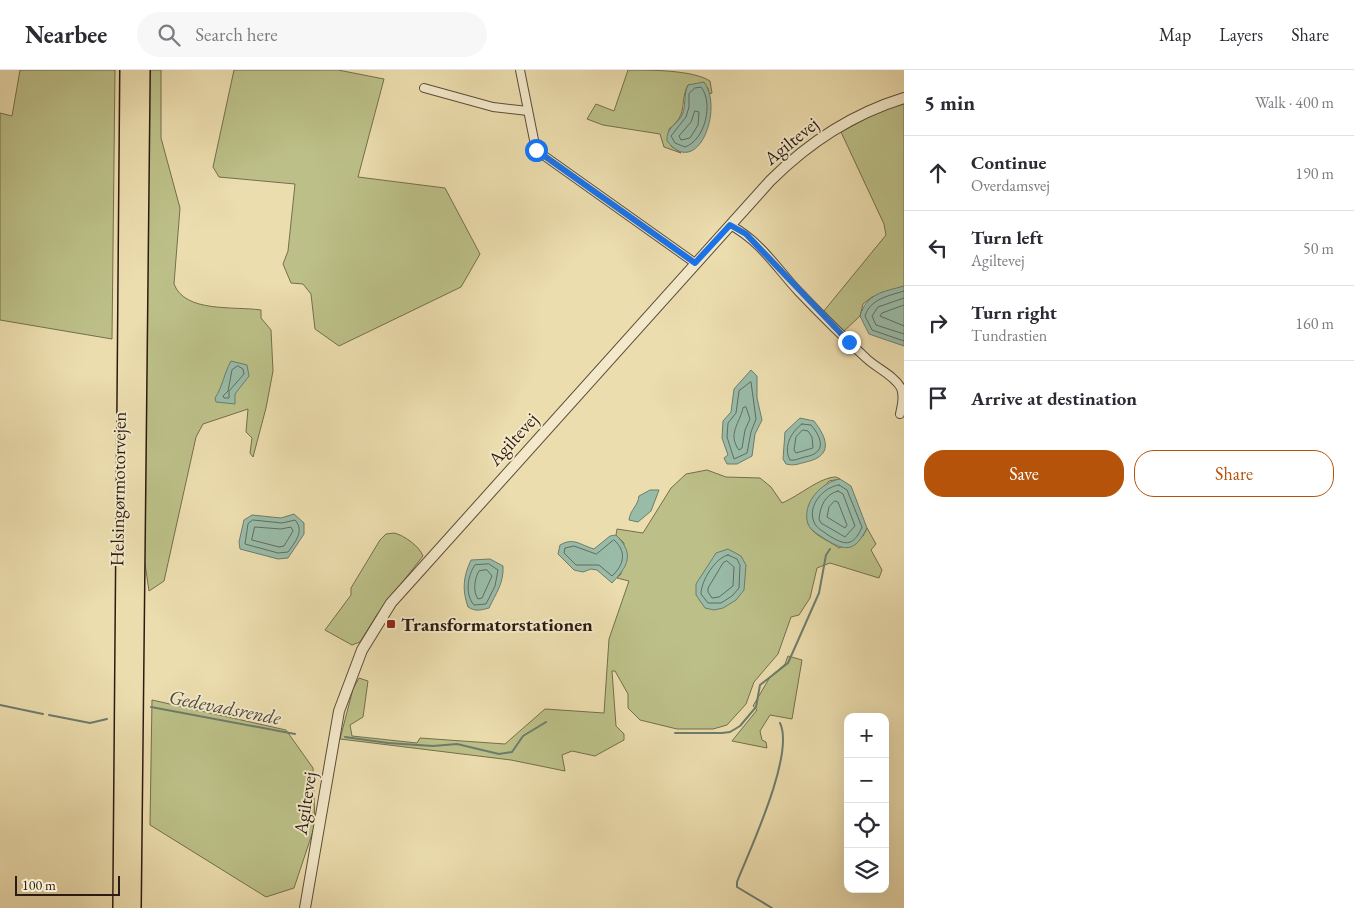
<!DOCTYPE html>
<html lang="en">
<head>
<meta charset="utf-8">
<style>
	:root { --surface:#fff; --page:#f7f7f7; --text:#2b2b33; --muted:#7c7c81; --line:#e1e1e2; --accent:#b45309 }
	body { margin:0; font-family:"EB Garamond",serif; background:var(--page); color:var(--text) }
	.controls { position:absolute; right:15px; bottom:15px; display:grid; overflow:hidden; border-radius:10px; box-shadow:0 5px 20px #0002 }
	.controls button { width:45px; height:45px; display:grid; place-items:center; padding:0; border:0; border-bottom:1px solid var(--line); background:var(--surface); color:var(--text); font:25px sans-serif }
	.scale { position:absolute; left:15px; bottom:12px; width:105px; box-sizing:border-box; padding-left:5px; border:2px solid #2c1b12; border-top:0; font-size:14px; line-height:18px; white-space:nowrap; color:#2c1b12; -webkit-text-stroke:4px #f3e9ca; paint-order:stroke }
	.stop { position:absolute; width:15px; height:15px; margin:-11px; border:4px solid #1a73e8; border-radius:50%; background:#fff }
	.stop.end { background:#1a73e8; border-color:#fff; box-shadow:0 1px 5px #0008 }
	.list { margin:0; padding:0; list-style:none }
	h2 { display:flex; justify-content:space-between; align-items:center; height:65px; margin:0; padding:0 20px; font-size:21px }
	h2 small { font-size:16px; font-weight:400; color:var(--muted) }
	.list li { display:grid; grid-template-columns:32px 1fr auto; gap:15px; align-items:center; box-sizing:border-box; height:75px; padding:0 20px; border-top:1px solid var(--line) }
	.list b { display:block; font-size:19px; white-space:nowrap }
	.list p { margin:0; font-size:16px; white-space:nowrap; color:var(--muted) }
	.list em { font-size:16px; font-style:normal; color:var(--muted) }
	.actions { display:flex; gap:10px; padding:15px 20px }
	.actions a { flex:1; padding:11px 0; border:1px solid var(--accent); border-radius:20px; text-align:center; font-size:18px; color:var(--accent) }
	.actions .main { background:var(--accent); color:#fff }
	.icon { flex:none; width:28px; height:28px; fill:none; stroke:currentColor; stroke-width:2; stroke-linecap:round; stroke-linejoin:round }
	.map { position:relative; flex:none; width:904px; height:838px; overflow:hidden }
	header { display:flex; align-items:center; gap:30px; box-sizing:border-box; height:70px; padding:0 25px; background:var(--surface); border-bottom:1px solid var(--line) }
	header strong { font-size:24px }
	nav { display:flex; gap:28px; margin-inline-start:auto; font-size:18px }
	.search { width:350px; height:45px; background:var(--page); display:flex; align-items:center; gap:12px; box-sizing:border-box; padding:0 18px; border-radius:28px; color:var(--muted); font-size:19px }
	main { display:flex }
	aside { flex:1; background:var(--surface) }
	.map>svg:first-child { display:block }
	.green { fill:#bcc088; stroke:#746e4d }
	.water { fill:#99bca9; stroke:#6d7c6d }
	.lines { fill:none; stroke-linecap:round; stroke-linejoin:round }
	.shore { stroke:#626c5e; stroke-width:1 }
	.stream { stroke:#6d7c6d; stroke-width:2 }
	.minor-casing { stroke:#5c4c39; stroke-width:10 }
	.tertiary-casing { stroke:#5c4c39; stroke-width:12 }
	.motorway-casing { stroke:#2c1b12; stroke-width:18 }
	.minor { stroke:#f3e9ca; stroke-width:8 }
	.tertiary { stroke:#f3e9ca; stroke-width:10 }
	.motorway { stroke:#ecddae; stroke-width:15 }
	.route { stroke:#1a73e8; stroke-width:6 }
	.poi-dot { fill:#8f2418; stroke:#f3e9ca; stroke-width:2 }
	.labels { text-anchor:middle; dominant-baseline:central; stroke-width:4; stroke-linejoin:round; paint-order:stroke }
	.street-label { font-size:19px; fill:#2c1b12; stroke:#f3e9ca }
	.poi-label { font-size:19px; font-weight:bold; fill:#2c1b12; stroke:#f3e9ca; text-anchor:start }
	.water-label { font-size:20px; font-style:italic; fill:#4d4b3f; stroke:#f3e9ca }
</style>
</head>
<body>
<header>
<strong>Nearbee</strong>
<div class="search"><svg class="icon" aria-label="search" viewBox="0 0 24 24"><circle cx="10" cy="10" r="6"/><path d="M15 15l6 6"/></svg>Search here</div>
<nav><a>Map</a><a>Layers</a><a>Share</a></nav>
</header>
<main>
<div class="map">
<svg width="904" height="838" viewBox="0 0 904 838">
	<rect width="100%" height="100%" fill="#ecddae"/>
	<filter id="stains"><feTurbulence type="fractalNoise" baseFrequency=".004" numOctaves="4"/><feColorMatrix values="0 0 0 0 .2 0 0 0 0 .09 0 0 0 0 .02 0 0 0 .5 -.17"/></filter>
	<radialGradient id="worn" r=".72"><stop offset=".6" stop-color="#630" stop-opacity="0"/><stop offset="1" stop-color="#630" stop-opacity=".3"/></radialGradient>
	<g class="green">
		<path d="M 20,0 L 115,0 L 112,269 L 0,250 L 0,43 L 12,46 Z"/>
		<path d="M 148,0 L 161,0 L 161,68 L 180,138 L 174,214 C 185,243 233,236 261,240 L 261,248 L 271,260 L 273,301 L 266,338 L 253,387 L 250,383 L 252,368 L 246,362 L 248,339 L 203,354 L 196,367 L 164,511 L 149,521 L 143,480 Z"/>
		<path d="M 234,0 L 338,0 L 384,9 L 358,107 L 445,118 L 480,184 L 461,217 L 339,276 L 315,259 L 311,224 L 303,214 L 291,213 L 283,194 L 288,181 L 295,114 L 219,107 L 213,97 Z"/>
		<path d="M 628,0 C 651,0 693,0 710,11 L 712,23 L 709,24 L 708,18 L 688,15 C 679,32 689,44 669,59 L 671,76 L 681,83 L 664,77 L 660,64 L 603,55 L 587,49 L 596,34 L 614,41 Z"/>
		<path d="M 904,34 L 904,216 L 872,227 L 863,234 L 860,246 L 842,263 L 823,242 L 886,165 L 884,154 L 841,62 L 882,40 Z"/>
		<path d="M 707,400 L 726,407 L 760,408 L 771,417 L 782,433 C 799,426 820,407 836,407 L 840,409 L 829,411 C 819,424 798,443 812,460 C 818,467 831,472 839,478 L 863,466 L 867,458 L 876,474 L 871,480 L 882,500 L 879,508 L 830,493 L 817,498 L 810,528 L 799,545 L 791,547 L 778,584 L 754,612 L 746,634 L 727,655 L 713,659 L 677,659 L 640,650 L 628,638 L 628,624 L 615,601 L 612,601 L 616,656 L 624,664 L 624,670 L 595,686 L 572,681 L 562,685 L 565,701 L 511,690 L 340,669 L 353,619 L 359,608 L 368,611 L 363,647 L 350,655 L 352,666 L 417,673 L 420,668 L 505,674 L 545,639 L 604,643 L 609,569 L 629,511 L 617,508 L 621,504 L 624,473 L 616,465 L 617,459 L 643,463 L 671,418 L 686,404 Z"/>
		<path d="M 394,463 C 404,465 420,477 423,486 L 378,543 L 360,572 L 352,575 L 325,560 L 351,525 L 351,518 L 380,470 L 386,464 Z"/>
		<path d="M 788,586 L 802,590 L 792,649 L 770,645 L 760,661 L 762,670 L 766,672 L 767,678 L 732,671 L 757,640 L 753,636 L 770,607 L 785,594 Z"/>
		<path d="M 152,630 L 286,660 L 313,698 L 315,755 L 294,818 L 266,827 L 150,755 Z"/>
	</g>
	<g class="water">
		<path d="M 704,12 C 724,38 698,110 667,71 C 666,58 675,56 681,47 C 687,36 683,25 688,15 Z"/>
		<path d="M 904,216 L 904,276 L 869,264 L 860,246 C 867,223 883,222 904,216 Z"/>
		<path d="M 231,291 L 247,295 L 249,306 L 235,324 L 235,334 L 216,332 L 215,328 C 223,316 224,303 231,291 Z"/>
		<path d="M 751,300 L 757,306 L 757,328 L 762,350 L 755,364 L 752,386 L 737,394 L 727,394 L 724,388 L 728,385 L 722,368 L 723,351 L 731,342 L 734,319 Z"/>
		<path d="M 800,348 L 814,351 C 828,369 833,386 806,392 C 798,394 794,396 786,394 L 783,389 L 785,362 Z"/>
		<path d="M 840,409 L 851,416 L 867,458 C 855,482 846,482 825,469 C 819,465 811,461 808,454 C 801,433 822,412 840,409 Z"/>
		<path d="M 650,420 L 659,420 L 651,441 L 638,452 L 629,450 C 630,440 638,436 639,426 Z"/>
		<path d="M 294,444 L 304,453 L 304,464 L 288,488 L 278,489 L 240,479 L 239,472 L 244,450 L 252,445 L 281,448 Z"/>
		<path d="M 616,465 C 635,484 628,496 612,513 L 597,500 L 591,499 L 583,502 L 574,500 L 558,484 L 560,475 C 574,467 580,475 594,479 L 610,466 Z"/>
		<path d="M 728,479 L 741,486 L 746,495 L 744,520 L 736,530 L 723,538 L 714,540 L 705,538 L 696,525 L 696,514 L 716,483 Z"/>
		<path d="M 490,489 L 503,496 C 504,513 496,523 489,538 C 481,540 476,542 468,537 C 462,520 463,507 471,490 Z"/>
	</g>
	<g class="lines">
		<g class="shore">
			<path d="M 695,18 L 701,17 C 714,33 705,70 685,77 L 675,73 L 671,66 L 686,47 L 689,37 L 689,24 Z"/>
			<path d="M 695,41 L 699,42 L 698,55 L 690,68 L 681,70 L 679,66 L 691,52 Z"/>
			<path d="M 904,221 C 888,226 870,229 865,246 L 872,260 L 904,271"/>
			<path d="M 904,228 L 878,237 L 872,246 L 876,255 L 904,264"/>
			<path d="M 904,235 L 882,243 L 880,246 L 904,256"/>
			<path d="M 238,296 L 243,299 L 244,304 L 229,321 L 229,328 L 224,328 L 223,326 L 228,321 L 232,300 Z"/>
			<path d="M 751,312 L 756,349 L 751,362 L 747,383 L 734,389 L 727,367 L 728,353 L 736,343 L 739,321 Z"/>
			<path d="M 746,337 L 750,349 L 745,360 L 742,378 L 739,380 C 727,364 740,353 743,338 Z"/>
			<path d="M 802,354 L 811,355 C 823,369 826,383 805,387 C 799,388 796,391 790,390 C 783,377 791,362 802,354 Z"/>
			<path d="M 803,360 L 808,361 L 812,367 L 813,378 L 796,383 L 794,380 L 796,367 Z"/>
			<path d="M 839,415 L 847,420 L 862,457 C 853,478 844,475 828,465 C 823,461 816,458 814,452 C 807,436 823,417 839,415 Z"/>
			<path d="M 838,421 L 843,424 L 855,456 L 845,467 L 821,453 L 819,449 C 820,437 825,424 838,421 Z"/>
			<path d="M 835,431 L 838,432 L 847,455 L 845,458 L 827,447 L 829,437 Z"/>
			<path d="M 253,450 L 282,453 L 295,450 C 305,461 295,472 288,482 L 278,483 L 245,474 L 248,454 Z"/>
			<path d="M 255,457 L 281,459 L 291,457 L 293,461 L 284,476 L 279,477 L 252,470 Z"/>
			<path d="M 614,470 C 628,482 623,496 612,506 L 599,495 L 576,495 L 564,483 L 565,478 L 574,476 L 596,484 Z"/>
			<path d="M 728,485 L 737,489 L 740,495 L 739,518 L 732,526 L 721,533 L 708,533 L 701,524 C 701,511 715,488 728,485 Z"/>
			<path d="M 727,491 L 734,497 L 733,516 L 719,527 L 712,528 L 708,522 L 708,518 L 723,493 Z"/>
			<path d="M 489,494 L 498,500 L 495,516 L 486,534 L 474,535 C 465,525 467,506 475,495 Z"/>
			<path d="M 487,500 L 492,506 L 482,528 L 478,529 C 473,522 474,509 479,501 Z"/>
		</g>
		<g class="stream">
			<path d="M 0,635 L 43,644"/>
			<path d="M 151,637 L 295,664"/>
			<path d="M 49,645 L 90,653 L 107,649"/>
			<path d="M 675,663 L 722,663 L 730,662 L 740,656 L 756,637 L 760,615 L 788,593 L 819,523 L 826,485 L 830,479"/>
			<path d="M 345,667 L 388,673 L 433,676 L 457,674 L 499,684 L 512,682 L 523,666 L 546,652"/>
			<path d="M 772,838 L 737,817 L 737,812 C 750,779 795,684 780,653"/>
		</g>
		<g class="minor-casing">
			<g id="minor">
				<path d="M 520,0 L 536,80 L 695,193"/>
				<path d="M 424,18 L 493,37 L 528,41"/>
				<path d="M 730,155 C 759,170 776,197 798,221 C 820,244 842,266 866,288 C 876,298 894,305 901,318 C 904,326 902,335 900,344"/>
			</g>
		</g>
		<g class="tertiary-casing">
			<path id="tertiary" d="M 305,838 L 339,641 L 362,580 L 391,533 L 770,111 C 809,72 852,44 904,28"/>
		</g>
		<g class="motorway-casing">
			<g id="motorway">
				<path d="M 121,838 L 128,0"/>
				<path d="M 133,838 L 142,0"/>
			</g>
		</g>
		<use href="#minor" class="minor"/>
		<use href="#tertiary" class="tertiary"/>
		<use href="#motorway" class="motorway"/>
	</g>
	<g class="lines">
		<path class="route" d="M 536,80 L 695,193 L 730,155 L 746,164 L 849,272"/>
	</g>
	<rect class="poi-dot" x="386" y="549" width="10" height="10" rx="2.5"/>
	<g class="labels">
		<g class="street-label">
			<text transform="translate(791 71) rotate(-39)">Agiltevej</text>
			<text transform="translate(513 369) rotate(-48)">Agiltevej</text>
			<text transform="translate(118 419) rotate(-89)">Helsingørmotorvejen</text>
			<text transform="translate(305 733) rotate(-81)">Agiltevej</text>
		</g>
		<g class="poi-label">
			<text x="401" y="554">Transformatorstationen</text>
		</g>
		<g class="water-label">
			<text transform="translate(225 637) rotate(11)">Gedevadsrende</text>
		</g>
	</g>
	<rect width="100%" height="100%" filter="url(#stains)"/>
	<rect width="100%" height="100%" fill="url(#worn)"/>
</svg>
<div class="controls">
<button>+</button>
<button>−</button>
<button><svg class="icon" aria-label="locate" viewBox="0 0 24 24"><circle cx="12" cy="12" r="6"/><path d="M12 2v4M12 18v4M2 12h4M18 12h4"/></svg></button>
<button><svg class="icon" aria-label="layers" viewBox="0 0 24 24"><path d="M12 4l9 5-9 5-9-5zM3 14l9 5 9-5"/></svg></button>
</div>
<div class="scale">100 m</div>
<div class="stop" style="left:536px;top:80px"></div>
<div class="stop end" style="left:849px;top:272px"></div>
</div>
<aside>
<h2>5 min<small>Walk · 400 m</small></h2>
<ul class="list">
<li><svg class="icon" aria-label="ahead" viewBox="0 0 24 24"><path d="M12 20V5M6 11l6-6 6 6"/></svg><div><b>Continue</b><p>Overdamsvej</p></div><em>190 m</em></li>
<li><svg class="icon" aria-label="left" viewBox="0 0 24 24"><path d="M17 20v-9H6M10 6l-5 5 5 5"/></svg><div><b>Turn left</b><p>Agiltevej</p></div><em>50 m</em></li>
<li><svg class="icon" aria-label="right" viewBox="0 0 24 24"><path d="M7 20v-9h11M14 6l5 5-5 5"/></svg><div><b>Turn right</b><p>Tundrastien</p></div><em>160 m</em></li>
<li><svg class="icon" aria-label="arrive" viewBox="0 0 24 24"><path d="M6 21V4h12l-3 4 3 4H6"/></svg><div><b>Arrive at destination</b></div></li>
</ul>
<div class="actions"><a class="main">Save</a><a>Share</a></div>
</aside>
</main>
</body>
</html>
